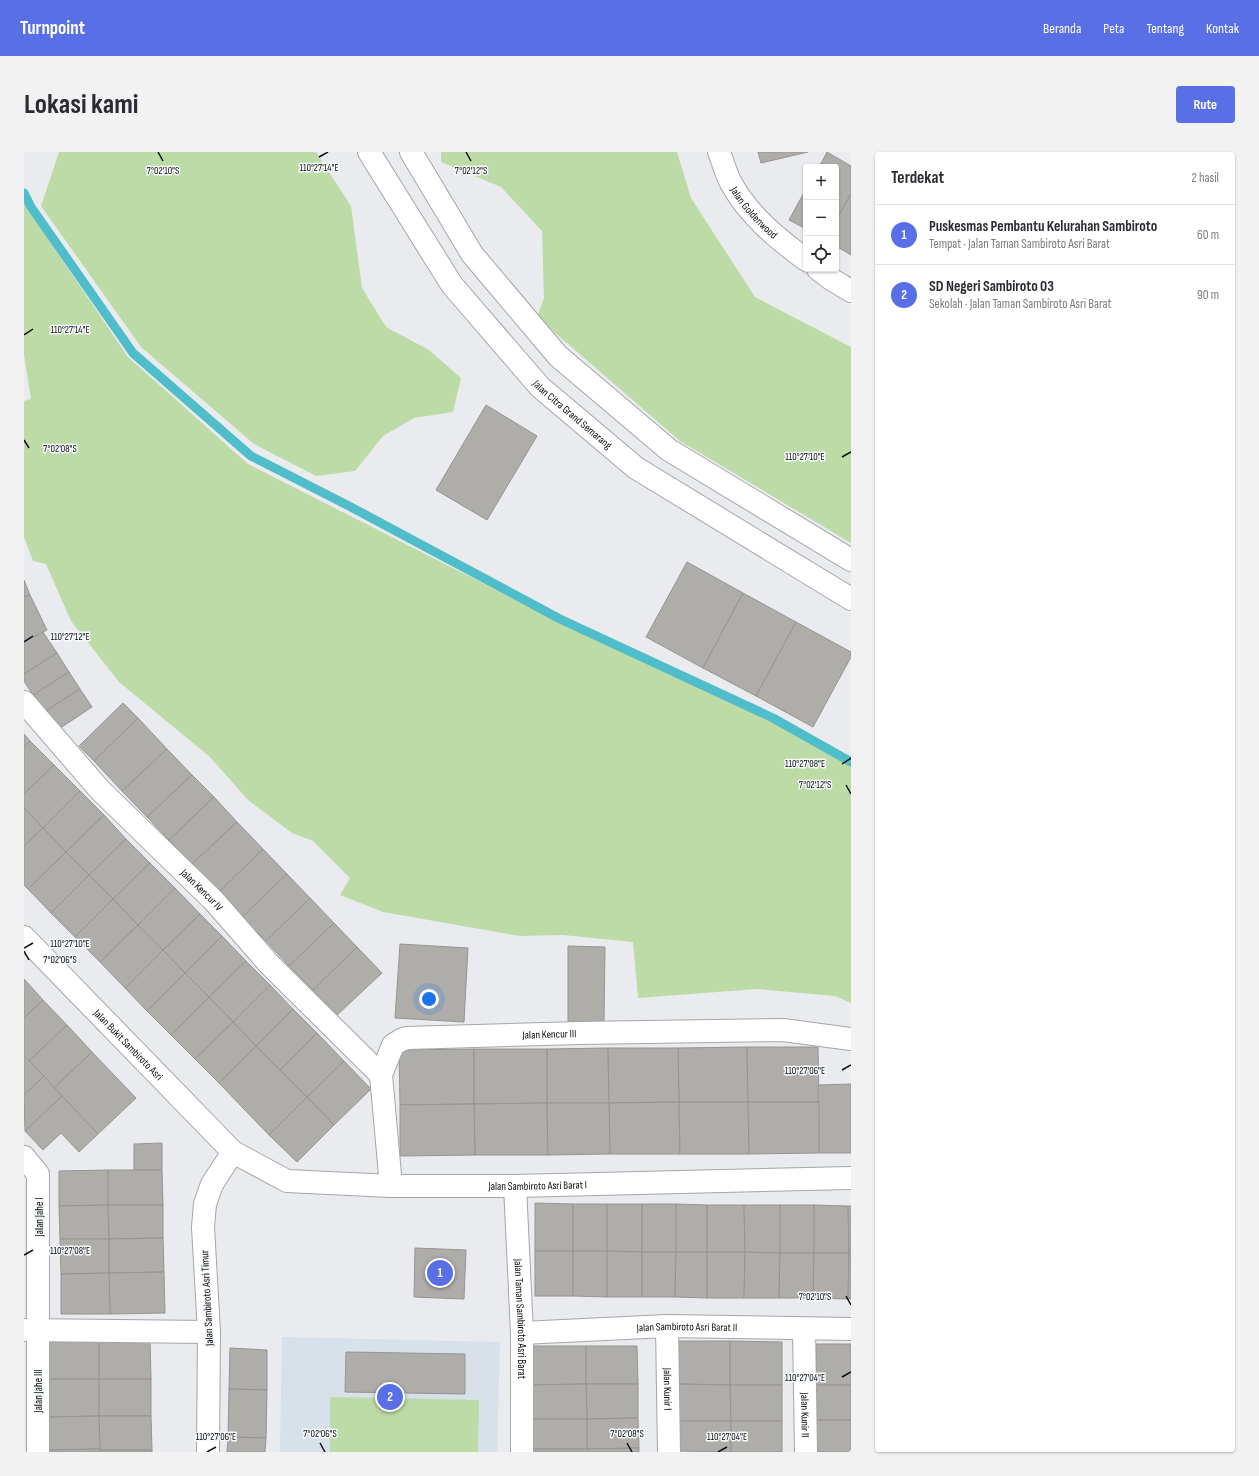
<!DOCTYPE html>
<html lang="id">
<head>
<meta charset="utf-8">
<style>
	:root { --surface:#fff; --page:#f2f2f3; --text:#2b2b33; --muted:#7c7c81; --line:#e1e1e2; --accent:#596fe5 }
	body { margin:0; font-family:"Sofia Sans Condensed",sans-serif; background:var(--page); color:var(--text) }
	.controls { position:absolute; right:12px; top:12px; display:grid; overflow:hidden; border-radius:4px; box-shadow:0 1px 3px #0004 }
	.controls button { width:36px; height:36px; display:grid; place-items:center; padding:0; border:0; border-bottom:1px solid var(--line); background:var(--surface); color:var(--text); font:20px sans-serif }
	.you { position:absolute; left:405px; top:847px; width:14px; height:14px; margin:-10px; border:3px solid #fff; border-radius:50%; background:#1a73e8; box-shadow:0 0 0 6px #1a73e833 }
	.badge { display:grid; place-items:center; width:26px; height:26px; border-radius:50%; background:var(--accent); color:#fff; font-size:13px; font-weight:700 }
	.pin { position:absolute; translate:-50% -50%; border:2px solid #fff; box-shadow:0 1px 4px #0006 }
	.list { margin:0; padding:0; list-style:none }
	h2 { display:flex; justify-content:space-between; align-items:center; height:52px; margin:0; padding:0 16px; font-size:17px }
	h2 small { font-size:13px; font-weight:400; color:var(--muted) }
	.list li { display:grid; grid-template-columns:26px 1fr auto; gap:12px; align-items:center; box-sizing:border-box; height:60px; padding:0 16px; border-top:1px solid var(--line) }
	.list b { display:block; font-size:15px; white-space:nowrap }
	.list p { margin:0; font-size:13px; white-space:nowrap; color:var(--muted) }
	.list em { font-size:13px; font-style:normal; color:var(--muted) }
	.icon { flex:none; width:22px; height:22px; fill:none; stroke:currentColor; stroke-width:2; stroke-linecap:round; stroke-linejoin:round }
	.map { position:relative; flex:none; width:827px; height:1300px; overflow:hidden; border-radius:4px }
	header { display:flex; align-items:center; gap:24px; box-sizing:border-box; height:56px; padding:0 20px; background:var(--accent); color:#fff }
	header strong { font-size:19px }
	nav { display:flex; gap:22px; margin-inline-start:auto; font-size:14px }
	.intro { display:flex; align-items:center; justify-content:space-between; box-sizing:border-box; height:96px; padding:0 24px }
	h1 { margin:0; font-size:28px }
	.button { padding:10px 18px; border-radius:4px; background:var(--accent); color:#fff; font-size:14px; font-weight:700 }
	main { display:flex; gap:24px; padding:0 24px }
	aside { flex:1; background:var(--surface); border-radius:4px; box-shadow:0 1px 3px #0004 }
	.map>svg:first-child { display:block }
	.built { fill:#d8e0e9 }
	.green { fill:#bddba6 }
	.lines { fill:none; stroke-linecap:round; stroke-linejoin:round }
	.stream { stroke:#50bdca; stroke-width:9 }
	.building { fill:#afadaa; stroke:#979492 }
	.minor-casing { stroke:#a3a6a8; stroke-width:24 }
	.minor { stroke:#fff; stroke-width:22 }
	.ticks { fill:none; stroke:#0c0d0d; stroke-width:1.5 }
	.labels { text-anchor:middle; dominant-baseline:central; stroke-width:3; stroke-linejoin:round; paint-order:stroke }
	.street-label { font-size:11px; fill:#0c0d0d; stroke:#f6f9fb }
	.ticks-label { font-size:10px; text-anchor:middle; fill:#0c0d0d; stroke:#f6f9fb; stroke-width:3; stroke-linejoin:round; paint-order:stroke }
</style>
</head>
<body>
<header>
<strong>Turnpoint</strong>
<nav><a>Beranda</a><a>Peta</a><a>Tentang</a><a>Kontak</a></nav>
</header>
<div class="intro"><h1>Lokasi kami</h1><a class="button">Rute</a></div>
<main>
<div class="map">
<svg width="827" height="1300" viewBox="0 0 827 1300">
	<rect width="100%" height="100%" fill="#e9ebee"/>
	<path class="built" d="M 258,1185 L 476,1190 L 473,1300 L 256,1300 Z"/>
	<g class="green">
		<path d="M 35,0 L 292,0 L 327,54 L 338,136 L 362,175 L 405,198 L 437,226 L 429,260 L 390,266 L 359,284 L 331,319 L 292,324 L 230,292 L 117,195 L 17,54 Z"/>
		<path d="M 417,0 L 653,0 L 667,46 L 731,145 L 827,195 L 827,391 L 656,289 L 513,165 L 520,146 L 518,79 L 477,35 L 417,10 Z"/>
		<path d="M 0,52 L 104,205 L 224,312 L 535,470 L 747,569 L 827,614 L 827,851 L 811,844 L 733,837 L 614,846 L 609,790 L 539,783 L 496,784 L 359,760 L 316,743 L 326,726 L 289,689 L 268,681 L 224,648 L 186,605 L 95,530 L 47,469 L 22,412 L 9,409 L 0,385 L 0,249 L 7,247 L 0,203 Z"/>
		<path d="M 306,1245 L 455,1248 L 454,1300 L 306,1300 Z"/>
	</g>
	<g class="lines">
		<path class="stream" d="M 0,41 L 7,55 L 109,201 L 227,304 L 325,354 L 536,467 L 749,566 L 827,610"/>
	</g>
	<g class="building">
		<path d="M 734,0 L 784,0 L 737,11 Z"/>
		<path d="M 803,0 L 827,14 L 827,42 L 812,68 L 812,15 L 795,15 Z"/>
		<path d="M 782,37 L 782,77 L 765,68 Z"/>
		<path d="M 827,42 L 827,103 L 812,94 L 812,68 Z"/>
		<path d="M 462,253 L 513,284 L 463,368 L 412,338 Z"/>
		<path d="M 663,410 L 719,441 L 679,516 L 622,485 Z"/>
		<path d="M 0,428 L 6,443 L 0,445 Z"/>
		<path d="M 719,441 L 772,470 L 732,544 L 679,516 Z"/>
		<path d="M 6,443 L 23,478 L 0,490 L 0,445 Z"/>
		<path d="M 772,470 L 827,500 L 827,505 L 789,575 L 732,544 Z"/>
		<path d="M 19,480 L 33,501 L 0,522 L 0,490 Z"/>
		<path d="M 33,501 L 45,520 L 9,543 L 0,529 L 0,522 Z"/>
		<path d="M 45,520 L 56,537 L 20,560 L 9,543 Z"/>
		<path d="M 56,537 L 68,555 L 32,579 L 20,560 Z"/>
		<path d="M 99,551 L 114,566 L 70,609 L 55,594 Z"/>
		<path d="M 114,566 L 143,597 L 98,639 L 70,609 Z"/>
		<path d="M 0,582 L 6,589 L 0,595 Z"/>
		<path d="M 6,589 L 30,613 L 0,642 L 0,595 Z"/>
		<path d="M 143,597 L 168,623 L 123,665 L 98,639 Z"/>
		<path d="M 30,613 L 56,639 L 19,676 L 0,656 L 0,642 Z"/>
		<path d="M 168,623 L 190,645 L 145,688 L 123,665 Z"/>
		<path d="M 56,639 L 80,663 L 42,700 L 19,676 Z"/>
		<path d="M 190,645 L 213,670 L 168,712 L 145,688 Z"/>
		<path d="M 0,656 L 19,676 L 0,694 Z"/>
		<path d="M 80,663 L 102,687 L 65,723 L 42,700 Z"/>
		<path d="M 213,670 L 239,697 L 195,740 L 168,712 Z"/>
		<path d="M 19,676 L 42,700 L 4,737 L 0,733 L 0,694 Z"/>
		<path d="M 102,687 L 126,711 L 89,747 L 65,723 Z"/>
		<path d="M 239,697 L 263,722 L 218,765 L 195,740 Z"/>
		<path d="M 42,700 L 65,723 L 27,761 L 4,737 Z"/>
		<path d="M 126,711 L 151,736 L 114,773 L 89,747 Z"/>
		<path d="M 263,722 L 286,746 L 242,789 L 218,765 Z"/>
		<path d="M 65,723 L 89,747 L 51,785 L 27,761 Z"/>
		<path d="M 151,736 L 176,762 L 139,798 L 114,773 Z"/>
		<path d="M 286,746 L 310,771 L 265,814 L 242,789 Z"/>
		<path d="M 89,747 L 114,773 L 76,810 L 51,785 Z"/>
		<path d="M 176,762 L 198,784 L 161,821 L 139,798 Z"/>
		<path d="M 310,771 L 333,795 L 289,838 L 265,814 Z"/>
		<path d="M 114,773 L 139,798 L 101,836 L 76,810 Z"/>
		<path d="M 198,784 L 222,809 L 185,845 L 161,821 Z"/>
		<path d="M 376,792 L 444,796 L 440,870 L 371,866 Z"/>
		<path d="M 544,794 L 581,795 L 580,870 L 544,869 Z"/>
		<path d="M 333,795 L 358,821 L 313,863 L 289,838 Z"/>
		<path d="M 139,798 L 161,821 L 123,859 L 101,836 Z"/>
		<path d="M 222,809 L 246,833 L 209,870 L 185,845 Z"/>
		<path d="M 161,821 L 185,845 L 147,883 L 123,859 Z"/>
		<path d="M 0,827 L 19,848 L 0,866 Z"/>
		<path d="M 246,833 L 269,857 L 232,894 L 209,870 Z"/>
		<path d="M 185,845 L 209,870 L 171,907 L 147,883 Z"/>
		<path d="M 19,848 L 43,873 L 5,909 L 0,903 L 0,866 Z"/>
		<path d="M 269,857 L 293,881 L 256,918 L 232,894 Z"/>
		<path d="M 209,870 L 232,894 L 195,931 L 171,907 Z"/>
		<path d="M 43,873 L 68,900 L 30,936 L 5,909 Z"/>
		<path d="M 293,881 L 320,909 L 283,945 L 256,918 Z"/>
		<path d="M 232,894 L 283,945 L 245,983 L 195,931 Z"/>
		<path d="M 723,895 L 724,950 L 655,950 L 654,896 Z"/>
		<path d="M 723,895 L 794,895 L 795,950 L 724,950 Z"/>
		<path d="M 584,896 L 585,951 L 523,951 L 523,897 Z"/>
		<path d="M 584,896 L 654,896 L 655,950 L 585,951 Z"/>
		<path d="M 450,897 L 450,952 L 376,953 L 375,898 Z"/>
		<path d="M 450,897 L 523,897 L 523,951 L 450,952 Z"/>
		<path d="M 68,900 L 112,946 L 74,982 L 30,936 Z"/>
		<path d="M 0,903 L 20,924 L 0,943 Z"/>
		<path d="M 320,909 L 347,937 L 310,973 L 283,945 Z"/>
		<path d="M 20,924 L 38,944 L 1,979 L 0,943 Z"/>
		<path d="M 827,932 L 827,1001 L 795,1001 L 794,933 Z"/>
		<path d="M 38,944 L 74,982 L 55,1000 L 37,981 L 19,998 L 1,979 Z"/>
		<path d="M 283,945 L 310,973 L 273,1010 L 245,983 Z"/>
		<path d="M 655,950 L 656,1002 L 586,1002 L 585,951 Z"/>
		<path d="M 655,950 L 724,950 L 725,1002 L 656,1002 Z"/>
		<path d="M 724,950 L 795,950 L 795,1001 L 725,1002 Z"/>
		<path d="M 523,951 L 524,1003 L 451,1003 L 450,952 Z"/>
		<path d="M 523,951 L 585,951 L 586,1002 L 524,1003 Z"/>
		<path d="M 450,952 L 451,1003 L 376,1004 L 376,953 Z"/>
		<path d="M 138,991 L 138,1018 L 110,1018 L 110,992 Z"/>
		<path d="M 84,1018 L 84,1053 L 35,1054 L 35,1019 Z"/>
		<path d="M 84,1018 L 138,1018 L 139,1053 L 84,1053 Z"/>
		<path d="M 511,1051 L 549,1052 L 549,1099 L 511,1099 Z"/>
		<rect x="549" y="1052" width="34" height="47"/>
		<path d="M 583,1052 L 618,1052 L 618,1100 L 583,1099 Z"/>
		<rect x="618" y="1052" width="34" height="48"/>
		<path d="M 652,1052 L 683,1053 L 683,1100 L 652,1100 Z"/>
		<path d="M 84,1053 L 85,1087 L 36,1087 L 35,1054 Z"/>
		<path d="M 84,1053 L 139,1053 L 139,1086 L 85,1087 Z"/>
		<path d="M 683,1053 L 720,1053 L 721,1100 L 683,1100 Z"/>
		<path d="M 720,1053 L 756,1053 L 756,1101 L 721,1100 Z"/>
		<rect x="756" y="1053" width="34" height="48"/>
		<path d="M 790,1053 L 824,1054 L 825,1101 L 790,1101 Z"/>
		<path d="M 824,1054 L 827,1054 L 827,1101 L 825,1101 Z"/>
		<path d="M 139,1086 L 140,1120 L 85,1121 L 85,1087 Z"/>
		<path d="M 36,1087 L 85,1087 L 85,1121 L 37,1122 Z"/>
		<path d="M 391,1096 L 442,1098 L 440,1147 L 390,1145 Z"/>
		<rect x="511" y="1099" width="38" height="45"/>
		<path d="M 549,1099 L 583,1099 L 583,1145 L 549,1144 Z"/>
		<path d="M 583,1099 L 618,1100 L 618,1145 L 583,1145 Z"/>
		<path d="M 618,1100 L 652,1100 L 651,1145 L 618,1145 Z"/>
		<path d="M 652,1100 L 683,1100 L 683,1146 L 651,1145 Z"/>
		<path d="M 683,1100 L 721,1100 L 720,1146 L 683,1146 Z"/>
		<path d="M 721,1100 L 756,1101 L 755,1146 L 720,1146 Z"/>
		<path d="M 756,1101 L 790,1101 L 789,1146 L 755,1146 Z"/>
		<path d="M 790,1101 L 825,1101 L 824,1147 L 789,1146 Z"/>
		<path d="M 825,1101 L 827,1101 L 827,1147 L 824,1147 Z"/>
		<path d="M 140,1120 L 141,1161 L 86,1162 L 85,1121 Z"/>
		<path d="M 85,1121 L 86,1162 L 37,1162 L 37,1122 Z"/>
		<path d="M 22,1189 L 75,1189 L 75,1227 L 23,1227 Z"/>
		<path d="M 75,1189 L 126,1189 L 127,1227 L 75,1227 Z"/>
		<path d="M 654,1189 L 706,1189 L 706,1233 L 654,1232 Z"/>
		<path d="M 706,1189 L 758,1190 L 758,1233 L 706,1233 Z"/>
		<rect x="792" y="1192" width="35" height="41"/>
		<path d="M 506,1194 L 562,1194 L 562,1232 L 506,1233 Z"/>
		<path d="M 562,1194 L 613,1194 L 614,1232 L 562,1232 Z"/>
		<path d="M 206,1196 L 243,1198 L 243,1238 L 205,1237 Z"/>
		<path d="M 322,1200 L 441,1202 L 441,1242 L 321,1240 Z"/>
		<path d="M 23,1227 L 75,1227 L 75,1264 L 23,1265 Z"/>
		<rect x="75" y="1227" width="52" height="37"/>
		<path d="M 562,1232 L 614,1232 L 614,1266 L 563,1267 Z"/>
		<path d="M 562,1232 L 563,1267 L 506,1267 L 506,1233 Z"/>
		<path d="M 654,1232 L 706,1233 L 707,1269 L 654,1269 Z"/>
		<path d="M 706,1233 L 758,1233 L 758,1269 L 707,1269 Z"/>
		<rect x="792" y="1233" width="35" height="35"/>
		<path d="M 205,1237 L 243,1238 L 242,1286 L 204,1285 Z"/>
		<path d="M 75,1264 L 127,1264 L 128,1298 L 76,1298 Z"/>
		<path d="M 75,1264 L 76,1297 L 23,1298 L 23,1265 Z"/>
		<path d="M 614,1266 L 615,1296 L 563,1297 L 563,1267 Z"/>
		<path d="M 506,1267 L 563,1267 L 563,1297 L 507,1297 Z"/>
		<rect x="792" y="1268" width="35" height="32"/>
		<path d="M 654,1269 L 707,1269 L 707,1300 L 654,1299 Z"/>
		<rect x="707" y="1269" width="51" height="31"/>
		<path d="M 204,1285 L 242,1286 L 241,1300 L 203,1300 Z"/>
		<path d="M 615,1296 L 615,1300 L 564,1300 L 563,1297 Z"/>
		<path d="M 76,1297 L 76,1300 L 24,1300 L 23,1298 Z"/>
		<path d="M 507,1297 L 563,1297 L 564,1300 L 507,1300 Z"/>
		<rect x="76" y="1298" width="52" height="2"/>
	</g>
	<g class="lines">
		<g class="minor-casing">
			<g id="minor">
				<path id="s1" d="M 345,0 L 428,133 L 516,235 L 612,316 L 827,447"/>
				<path d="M 387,0 L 448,102 L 534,204 L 645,298 L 827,408"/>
				<path id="s2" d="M 695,0 C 699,10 702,22 707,31 C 725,64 753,86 782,108"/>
				<path d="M 794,117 L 807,127 L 827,139"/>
				<path id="s3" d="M 0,550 L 76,638 L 190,749 L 246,813 L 357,923"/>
				<path id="s4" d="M 0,785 L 209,1000 L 263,1029 L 367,1034 L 491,1034 L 827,1026"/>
				<path d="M 0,1005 L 14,1022 L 14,1300"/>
				<path id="s5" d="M 367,1034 L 357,923 L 369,893 L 377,888 L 383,886 L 555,881 L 759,878 L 827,887"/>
				<path id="s6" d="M 491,1034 L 498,1181 L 498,1300"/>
				<path id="s7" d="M 643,1174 L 645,1300"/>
				<path id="s8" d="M 780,1177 L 782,1300"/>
				<path d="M 0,1178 L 185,1180"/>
				<path id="s9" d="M 498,1181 L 643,1174 L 827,1177"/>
				<path d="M 184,1300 L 185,1180 L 179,1075 L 181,1052 L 188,1032 L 209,1000"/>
			</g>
		</g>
		<use href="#minor" class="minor"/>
	</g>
	<path class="ticks" d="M 134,0 L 139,9M 442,0 L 447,9M 295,5 L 304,0M 0,183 L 9,177M 0,288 L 5,296M 818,305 L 827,300M 0,490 L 9,484M 818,612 L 827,606M 822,633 L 827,642M 0,796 L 9,791M 0,799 L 5,808M 818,918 L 827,913M 0,1103 L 9,1098M 822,1144 L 827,1153M 818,1225 L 827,1220M 296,1291 L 301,1300M 603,1291 L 608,1300M 183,1300 L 192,1295M 694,1300 L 703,1295"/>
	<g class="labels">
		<g class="street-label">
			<text stroke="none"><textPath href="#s2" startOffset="71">Jalan Goldenwood</textPath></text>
			<text stroke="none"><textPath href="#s1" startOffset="334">Jalan Citra Grand Semarang</textPath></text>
			<text stroke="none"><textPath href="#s3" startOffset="259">Jalan Kencur IV</textPath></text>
			<text stroke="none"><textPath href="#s5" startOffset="302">Jalan Kencur III</textPath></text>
			<text stroke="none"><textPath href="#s4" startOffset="150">Jalan Bukit Sambiroto Asri</textPath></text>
			<text stroke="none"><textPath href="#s4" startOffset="612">Jalan Sambiroto Asri Barat I</textPath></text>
			<text transform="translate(15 1065) rotate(-90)">Jalan Jahe I</text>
			<text transform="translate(183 1146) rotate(-93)">Jalan Sambiroto Asri Timur</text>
			<text stroke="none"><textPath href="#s6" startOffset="133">Jalan Taman Sambiroto Asri Barat</textPath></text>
			<text stroke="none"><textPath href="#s9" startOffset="165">Jalan Sambiroto Asri Barat II</textPath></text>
			<text stroke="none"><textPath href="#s7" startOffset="63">Jalan Kunir I</textPath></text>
			<text transform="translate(14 1239) rotate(-90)">Jalan Jahe III</text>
			<text stroke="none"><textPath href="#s8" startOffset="86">Jalan Kunir II</textPath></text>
		</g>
	</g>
	<g class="ticks-label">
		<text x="295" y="19">110°27'14"E</text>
		<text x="139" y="22">7°02'10"S</text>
		<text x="447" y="22">7°02'12"S</text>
		<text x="46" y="181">110°27'14"E</text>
		<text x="36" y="300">7°02'08"S</text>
		<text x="781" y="308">110°27'10"E</text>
		<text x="46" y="488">110°27'12"E</text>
		<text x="781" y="615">110°27'08"E</text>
		<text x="791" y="636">7°02'12"S</text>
		<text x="46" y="795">110°27'10"E</text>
		<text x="36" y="811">7°02'06"S</text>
		<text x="781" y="922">110°27'06"E</text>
		<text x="46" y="1102">110°27'08"E</text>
		<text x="791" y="1148">7°02'10"S</text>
		<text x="781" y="1229">110°27'04"E</text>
		<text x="296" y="1285">7°02'06"S</text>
		<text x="603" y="1285">7°02'08"S</text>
		<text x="192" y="1288">110°27'06"E</text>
		<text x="703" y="1288">110°27'04"E</text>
	</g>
</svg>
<div class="controls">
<button>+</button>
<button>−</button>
<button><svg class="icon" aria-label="locate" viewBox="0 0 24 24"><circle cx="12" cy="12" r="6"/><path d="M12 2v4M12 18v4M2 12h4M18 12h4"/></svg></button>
</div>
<div class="you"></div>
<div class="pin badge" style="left:416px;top:1121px">1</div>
<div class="pin badge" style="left:366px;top:1245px">2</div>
</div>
<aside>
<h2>Terdekat<small>2 hasil</small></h2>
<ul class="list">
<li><span class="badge">1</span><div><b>Puskesmas Pembantu Kelurahan Sambiroto</b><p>Tempat · Jalan Taman Sambiroto Asri Barat</p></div><em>60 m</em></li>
<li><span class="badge">2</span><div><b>SD Negeri Sambiroto 03</b><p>Sekolah · Jalan Taman Sambiroto Asri Barat</p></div><em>90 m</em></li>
</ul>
</aside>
</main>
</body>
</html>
